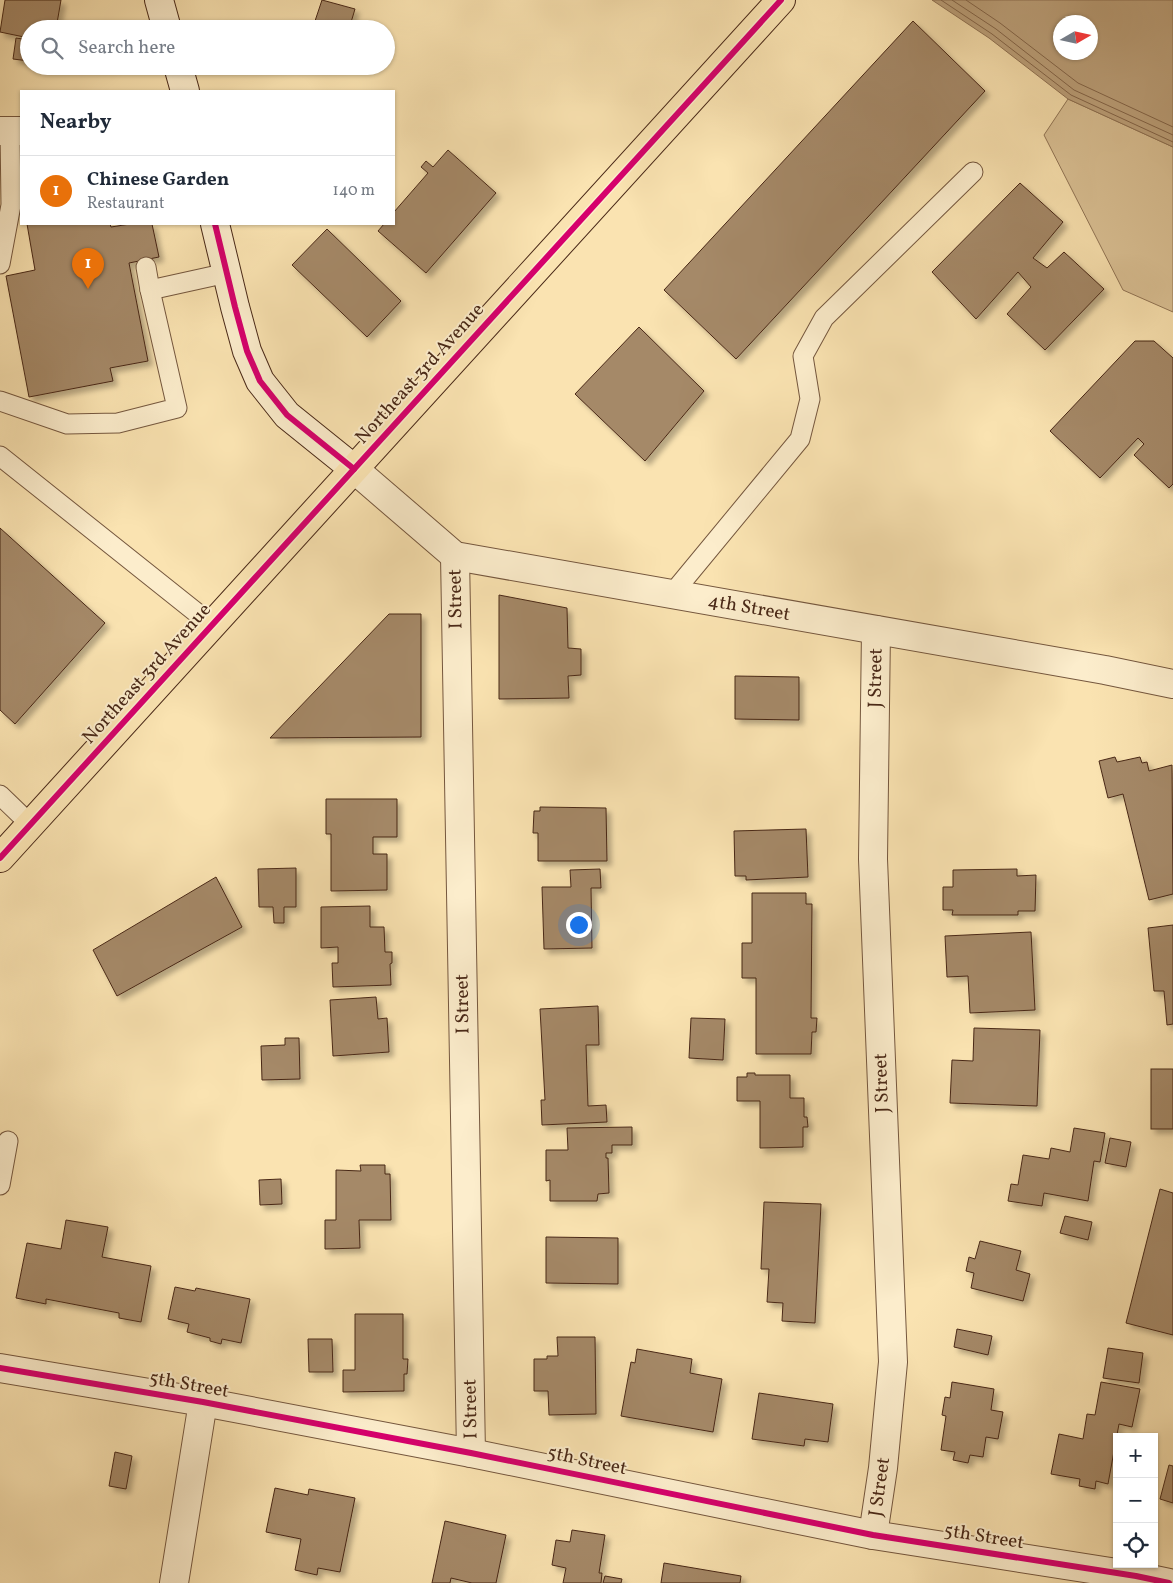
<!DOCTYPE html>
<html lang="en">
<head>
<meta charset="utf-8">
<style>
	:root { --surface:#fff; --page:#f2f2f3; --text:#1f2937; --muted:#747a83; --line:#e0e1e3; --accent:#8f2418 }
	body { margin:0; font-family:Vollkorn,serif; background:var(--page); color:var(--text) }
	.controls { position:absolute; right:15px; bottom:15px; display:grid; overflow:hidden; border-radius:0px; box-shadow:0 1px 4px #0004 }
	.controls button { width:45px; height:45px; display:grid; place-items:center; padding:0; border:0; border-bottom:1px solid var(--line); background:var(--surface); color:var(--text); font:25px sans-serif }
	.compass { position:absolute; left:1053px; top:15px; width:45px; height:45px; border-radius:50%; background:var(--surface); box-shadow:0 1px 4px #0004; rotate:81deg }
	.you { position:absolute; left:578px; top:924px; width:18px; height:18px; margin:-12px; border:4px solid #fff; border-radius:50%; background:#1a73e8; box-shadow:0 0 0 8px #1a73e833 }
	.badge { display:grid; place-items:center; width:32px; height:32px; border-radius:50%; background:var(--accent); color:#fff; font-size:16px; font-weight:700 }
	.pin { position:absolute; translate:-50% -41px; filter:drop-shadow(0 1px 2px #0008) }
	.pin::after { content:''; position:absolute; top:26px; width:18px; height:15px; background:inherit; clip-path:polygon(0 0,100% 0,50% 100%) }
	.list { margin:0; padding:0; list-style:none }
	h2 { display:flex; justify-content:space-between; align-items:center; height:65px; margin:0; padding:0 20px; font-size:21px }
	h2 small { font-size:16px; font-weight:400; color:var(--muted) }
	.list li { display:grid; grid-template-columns:32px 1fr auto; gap:15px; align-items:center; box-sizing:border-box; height:70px; padding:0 20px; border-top:1px solid var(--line) }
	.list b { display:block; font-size:19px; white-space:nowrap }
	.list p { margin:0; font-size:16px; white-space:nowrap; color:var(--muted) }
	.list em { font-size:16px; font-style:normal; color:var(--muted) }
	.icon { flex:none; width:28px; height:28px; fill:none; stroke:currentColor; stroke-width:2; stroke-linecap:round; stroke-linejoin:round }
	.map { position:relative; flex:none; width:1173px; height:1583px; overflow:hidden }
	.search { position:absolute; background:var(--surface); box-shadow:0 1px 4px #0004; left:20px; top:20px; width:375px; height:55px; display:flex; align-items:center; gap:12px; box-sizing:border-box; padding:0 18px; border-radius:28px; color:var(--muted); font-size:19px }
	.panel { position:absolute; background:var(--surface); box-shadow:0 1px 4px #0004; left:20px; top:90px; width:375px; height:135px; border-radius:0px }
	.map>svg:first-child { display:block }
	.green { fill:#dcc397; stroke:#927657 }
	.water { fill:#bea37d; stroke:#8f7254; fill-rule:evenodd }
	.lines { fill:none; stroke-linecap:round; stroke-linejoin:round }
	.shore { stroke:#84664a; stroke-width:1 }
	.building { fill:#a58967; stroke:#492817; filter:url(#shadow) }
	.lane-casing { stroke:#75573e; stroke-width:21 }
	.street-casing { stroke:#75573e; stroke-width:30 }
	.secondary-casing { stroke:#492817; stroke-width:30 }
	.primary-casing { stroke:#492817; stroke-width:30 }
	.lane { stroke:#fcedcc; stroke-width:19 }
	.street { stroke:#fcedcc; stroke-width:28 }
	.secondary { stroke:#fcedcc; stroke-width:28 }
	.primary { stroke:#fae3b1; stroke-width:28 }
	.cycleway-casing { stroke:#fcedcc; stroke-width:9 }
	.cycleway { stroke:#d6006c; stroke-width:6 }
	.labels { text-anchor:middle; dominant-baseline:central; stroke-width:4; stroke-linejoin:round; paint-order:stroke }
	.street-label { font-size:19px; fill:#492817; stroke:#fcedcc }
</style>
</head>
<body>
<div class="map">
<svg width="1173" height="1583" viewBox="0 0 1173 1583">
	<defs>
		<filter id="shadow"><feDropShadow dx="4.5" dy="4.5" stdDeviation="2.5" flood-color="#0004"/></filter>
	</defs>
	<rect width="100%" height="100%" fill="#fae3b1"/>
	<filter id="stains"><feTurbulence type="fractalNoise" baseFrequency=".004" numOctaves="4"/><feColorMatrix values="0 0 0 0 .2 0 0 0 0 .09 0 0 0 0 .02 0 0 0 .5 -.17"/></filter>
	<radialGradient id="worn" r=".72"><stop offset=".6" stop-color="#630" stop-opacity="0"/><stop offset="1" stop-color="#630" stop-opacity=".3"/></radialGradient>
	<path class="green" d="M 1068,99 L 1173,147 L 1173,312 L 1123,290 L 1044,135 Z"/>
	<path class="water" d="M 932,0 L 1173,0 L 1173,147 L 1068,99 L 989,38 ZM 1060,22 L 1090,22 L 1090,52 L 1060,52 Z"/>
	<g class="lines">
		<g class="shore">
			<path d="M 941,0 L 992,34 L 1071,95 L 1173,142"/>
			<path d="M 952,0 L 996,29 L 1074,90 L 1173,135"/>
			<path d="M 966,0 L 1000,23 L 1078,83 L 1173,127"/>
		</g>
	</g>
	<g class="building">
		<path d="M 5,0 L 61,0 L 56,29 L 38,26 L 38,29 L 29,29 L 29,38 L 0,32 Z"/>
		<path d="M 322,0 L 355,9 L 349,29 L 339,29 L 315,21 Z"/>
		<path d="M 913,21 L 985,91 L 736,359 L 664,290 Z"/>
		<path d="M 16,38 L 29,40 L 29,61 L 13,59 Z"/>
		<path d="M 448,150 L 496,193 L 426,273 L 378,231 L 384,224 L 394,224 L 394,212 L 428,173 L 421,167 L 426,161 L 433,167 Z"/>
		<path d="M 1020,183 L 1063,222 L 1033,258 L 1047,268 L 1064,252 L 1104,289 L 1045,350 L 1007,314 L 1031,287 L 1018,272 L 976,319 L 932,272 Z"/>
		<path d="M 27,224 L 110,224 L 111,227 L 130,224 L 152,224 L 159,257 L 129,263 L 148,361 L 110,368 L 113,381 L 29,397 L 6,276 L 35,270 Z"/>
		<path d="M 327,229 L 401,301 L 367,337 L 292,265 Z"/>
		<path d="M 639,327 L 704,391 L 645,461 L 575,394 Z"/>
		<path d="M 1135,341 L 1154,341 L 1173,358 L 1173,484 L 1169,488 L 1134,455 L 1144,444 L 1138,438 L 1100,478 L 1050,431 Z"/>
		<path d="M 0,528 L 105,623 L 15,724 L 0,710 Z"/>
		<path d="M 499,595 L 567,608 L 568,648 L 581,649 L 581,675 L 568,676 L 569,698 L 499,699 Z"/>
		<path d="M 389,614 L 421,614 L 421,737 L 270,738 Z"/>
		<path d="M 735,676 L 799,677 L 799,720 L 735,719 Z"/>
		<path d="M 1115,757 L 1117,762 L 1140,757 L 1142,763 L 1147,762 L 1149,771 L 1172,765 L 1173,894 L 1149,900 L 1123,794 L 1108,798 L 1099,761 Z"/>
		<path d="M 326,799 L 397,799 L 397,837 L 373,837 L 373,854 L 387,854 L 387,890 L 331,891 L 331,834 L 326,834 Z"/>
		<path d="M 540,807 L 606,808 L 607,861 L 538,861 L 538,833 L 533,833 L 534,811 L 540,811 Z"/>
		<path d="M 806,829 L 808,877 L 746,880 L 746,876 L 735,876 L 734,831 Z"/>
		<path d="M 296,868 L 296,907 L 284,907 L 284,923 L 274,923 L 273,907 L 259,907 L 258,869 Z"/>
		<path d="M 600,869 L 601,888 L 591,888 L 592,948 L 544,949 L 542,887 L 571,887 L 570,870 Z"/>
		<path d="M 1017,869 L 1017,876 L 1036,875 L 1035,911 L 1018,911 L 1018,915 L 952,915 L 953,910 L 943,910 L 943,887 L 953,887 L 953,870 Z"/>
		<path d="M 216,877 L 242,927 L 117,996 L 93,950 Z"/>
		<path d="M 752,893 L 806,893 L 806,904 L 812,904 L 811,1018 L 817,1018 L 816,1032 L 812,1032 L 811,1054 L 756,1054 L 756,978 L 742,978 L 742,943 L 752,943 Z"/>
		<path d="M 370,906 L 370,927 L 384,927 L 385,952 L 392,952 L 392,963 L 390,964 L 391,985 L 333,987 L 332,963 L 338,963 L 338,947 L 321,948 L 321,907 Z"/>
		<path d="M 1173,925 L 1173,1024 L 1167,1025 L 1164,991 L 1154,991 L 1148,928 Z"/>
		<path d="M 1031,932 L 1035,1010 L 970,1013 L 968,976 L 947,977 L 945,936 Z"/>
		<path d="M 376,997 L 378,1019 L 387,1018 L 389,1052 L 333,1056 L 330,1000 Z"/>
		<path d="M 598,1006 L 599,1045 L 586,1045 L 588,1106 L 606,1105 L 607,1122 L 542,1125 L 541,1100 L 545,1100 L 540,1009 Z"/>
		<path d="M 691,1018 L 725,1019 L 723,1060 L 689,1058 Z"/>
		<path d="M 974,1028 L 1040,1030 L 1037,1106 L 950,1103 L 952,1060 L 973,1061 Z"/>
		<path d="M 285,1038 L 299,1038 L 300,1079 L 262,1080 L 261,1046 L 285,1045 Z"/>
		<rect x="1151" y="1069" width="22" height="60"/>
		<path d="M 747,1073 L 755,1073 L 755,1075 L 790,1075 L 790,1098 L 804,1098 L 804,1117 L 807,1117 L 808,1127 L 803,1127 L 803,1147 L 760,1148 L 760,1101 L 737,1101 L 737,1077 L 747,1077 Z"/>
		<path d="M 632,1127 L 632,1145 L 612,1145 L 612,1153 L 606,1153 L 606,1158 L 608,1158 L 609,1193 L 598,1194 L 597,1201 L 550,1201 L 550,1180 L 546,1181 L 546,1150 L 568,1150 L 567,1128 Z"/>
		<path d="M 1074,1128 L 1105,1133 L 1100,1162 L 1094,1161 L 1088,1201 L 1044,1193 L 1042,1206 L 1008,1201 L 1011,1184 L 1018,1185 L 1023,1155 L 1049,1159 L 1051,1148 L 1070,1152 Z"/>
		<path d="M 1110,1138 L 1131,1142 L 1126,1167 L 1105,1163 Z"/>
		<path d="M 360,1165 L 385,1165 L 385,1174 L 390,1174 L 391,1220 L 359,1220 L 360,1248 L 325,1249 L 325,1220 L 336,1220 L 336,1170 L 361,1171 Z"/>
		<path d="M 281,1179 L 282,1204 L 260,1205 L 259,1180 Z"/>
		<path d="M 1160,1189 L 1173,1193 L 1173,1335 L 1126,1323 Z"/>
		<path d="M 764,1202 L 821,1204 L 815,1323 L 782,1321 L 783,1303 L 767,1302 L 769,1269 L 761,1269 Z"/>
		<path d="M 1065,1216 L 1092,1222 L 1088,1240 L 1060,1233 Z"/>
		<path d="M 66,1220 L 108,1227 L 102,1257 L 151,1266 L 141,1322 L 119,1318 L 119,1313 L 46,1299 L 46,1304 L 16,1298 L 27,1243 L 61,1249 Z"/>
		<path d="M 546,1237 L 618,1238 L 618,1284 L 546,1283 Z"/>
		<path d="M 980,1241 L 1021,1251 L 1016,1270 L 1030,1274 L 1023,1301 L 971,1288 L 974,1273 L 966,1271 L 969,1257 L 975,1259 Z"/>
		<path d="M 175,1287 L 195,1291 L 196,1288 L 250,1299 L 241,1343 L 222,1339 L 221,1344 L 210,1341 L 210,1338 L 187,1332 L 189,1324 L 168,1319 Z"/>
		<path d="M 355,1314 L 403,1314 L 403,1359 L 408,1359 L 407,1374 L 404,1374 L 404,1391 L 343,1392 L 343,1370 L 355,1370 Z"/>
		<path d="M 957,1329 L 992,1336 L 988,1355 L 954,1347 Z"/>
		<path d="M 557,1337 L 595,1337 L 596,1414 L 549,1415 L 548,1391 L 534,1391 L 534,1359 L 547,1359 L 547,1356 L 558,1356 Z"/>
		<path d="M 308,1339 L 332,1339 L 333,1372 L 309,1372 Z"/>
		<path d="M 1108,1348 L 1143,1353 L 1139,1383 L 1103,1378 Z"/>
		<path d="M 637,1349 L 692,1359 L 690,1373 L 722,1379 L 713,1432 L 621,1416 L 631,1362 L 635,1363 Z"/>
		<path d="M 952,1382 L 994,1389 L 991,1410 L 1003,1412 L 998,1439 L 986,1437 L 983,1457 L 970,1455 L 968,1463 L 953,1460 L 955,1452 L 941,1450 L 946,1416 L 942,1415 L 945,1397 L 950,1398 Z"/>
		<path d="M 1101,1382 L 1140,1389 L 1132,1427 L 1119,1424 L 1108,1484 L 1096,1481 L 1095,1489 L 1079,1486 L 1080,1479 L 1051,1474 L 1059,1434 L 1083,1439 L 1087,1414 L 1095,1415 Z"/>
		<path d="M 759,1393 L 833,1404 L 828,1442 L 805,1439 L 804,1446 L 752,1439 Z"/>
		<path d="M 115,1452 L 132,1456 L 126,1489 L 109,1486 Z"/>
		<path d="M 1169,1465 L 1173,1466 L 1173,1503 L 1160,1499 Z"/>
		<path d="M 275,1488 L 308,1495 L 309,1489 L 355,1498 L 340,1572 L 318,1568 L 317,1575 L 295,1570 L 301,1539 L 266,1532 Z"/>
		<path d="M 445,1521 L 506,1535 L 496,1583 L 472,1583 L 451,1578 L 450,1583 L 432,1583 Z"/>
		<path d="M 572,1530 L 605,1535 L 599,1573 L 602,1573 L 601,1583 L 563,1583 L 566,1568 L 552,1565 L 556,1540 L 570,1542 Z"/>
		<path d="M 664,1563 L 741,1576 L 740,1583 L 661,1583 Z"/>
		<path d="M 605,1576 L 622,1579 L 621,1583 L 603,1583 Z"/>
	</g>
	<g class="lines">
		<g class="lane-casing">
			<g id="lane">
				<path d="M 0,264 L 11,205 L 10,131"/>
				<path d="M 146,267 L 150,290"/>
				<path d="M 0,401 L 67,424 L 118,423 L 177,408 L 150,290 L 227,273"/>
				<path d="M 0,456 L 212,625"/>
				<path d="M 672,594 L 800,439 L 810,399 L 803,356 L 824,318 L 973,172"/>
				<path d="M 0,795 L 30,824"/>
				<path d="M 0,1185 L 8,1141"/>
			</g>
		</g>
		<g class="street-casing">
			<g id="street">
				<path d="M 0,131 L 21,131"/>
				<path d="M 354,469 L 455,556 L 1105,670 L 1173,684"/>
				<path d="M 455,556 L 471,1453"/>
				<path d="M 0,1368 L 203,1402 L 471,1453 L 873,1535 L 1136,1576 L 1169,1583"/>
				<path d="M 873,1535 L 883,1468 L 893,1362 L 873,859 L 876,630"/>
				<path d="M 174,1583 L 203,1402"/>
			</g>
		</g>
		<g class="secondary-casing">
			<g id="secondary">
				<path d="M 159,0 L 167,29"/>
				<path d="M 178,66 L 185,91"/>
				<path d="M 215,224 L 235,307 L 247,351 L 260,381 L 287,415 L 354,469"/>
			</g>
		</g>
		<g class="primary-casing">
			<path id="primary" d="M 0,858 L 781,0"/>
		</g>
		<use href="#lane" class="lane"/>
		<use href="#street" class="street"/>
		<use href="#secondary" class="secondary"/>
		<use href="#primary" class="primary"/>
		<g class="cycleway-casing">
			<g id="cycleway">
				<path d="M 215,224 L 235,307 L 247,351 L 260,381 L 287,415 L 354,469"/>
				<path d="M 0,858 L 781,0"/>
				<path d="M 0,1368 L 203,1402 L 471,1453 L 873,1535 L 1136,1576 L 1169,1583"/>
			</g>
		</g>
		<use href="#cycleway" class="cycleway"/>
	</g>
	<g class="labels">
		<g class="street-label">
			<text transform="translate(420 374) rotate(-48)">Northeast 3rd Avenue</text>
			<text transform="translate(456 599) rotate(-91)">I Street</text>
			<text transform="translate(749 608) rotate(10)">4th Street</text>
			<text transform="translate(147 674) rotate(-48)">Northeast 3rd Avenue</text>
			<text transform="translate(876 678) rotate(-89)">J Street</text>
			<text transform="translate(463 1004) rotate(-91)">I Street</text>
			<text transform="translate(882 1083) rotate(-92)">J Street</text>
			<text transform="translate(189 1385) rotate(10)">5th Street</text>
			<text transform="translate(471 1409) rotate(-91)">I Street</text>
			<text transform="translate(587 1461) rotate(12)">5th Street</text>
			<text transform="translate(880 1487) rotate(-82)">J Street</text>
			<text transform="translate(984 1537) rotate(9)">5th Street</text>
		</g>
	</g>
	<rect width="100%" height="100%" filter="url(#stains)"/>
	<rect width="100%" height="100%" fill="url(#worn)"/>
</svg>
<div class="controls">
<button>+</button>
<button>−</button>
<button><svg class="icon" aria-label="locate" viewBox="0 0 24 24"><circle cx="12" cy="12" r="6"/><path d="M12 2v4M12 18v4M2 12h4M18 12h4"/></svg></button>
</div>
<svg class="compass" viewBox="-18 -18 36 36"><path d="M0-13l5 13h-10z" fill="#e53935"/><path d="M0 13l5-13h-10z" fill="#747a83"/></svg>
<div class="you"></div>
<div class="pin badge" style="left:88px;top:289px;background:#e8710a">1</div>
<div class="search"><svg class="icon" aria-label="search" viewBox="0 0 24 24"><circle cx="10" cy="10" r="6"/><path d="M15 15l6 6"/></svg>Search here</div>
<section class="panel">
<h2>Nearby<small></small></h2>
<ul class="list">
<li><span class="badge" style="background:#e8710a">1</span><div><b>Chinese Garden</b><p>Restaurant</p></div><em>140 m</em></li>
</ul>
</section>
</div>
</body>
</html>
